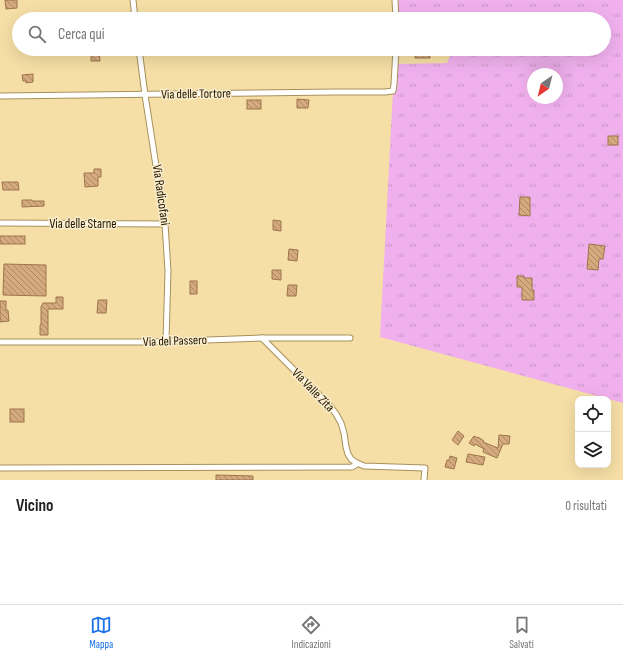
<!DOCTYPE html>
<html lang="it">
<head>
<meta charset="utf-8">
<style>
	:root { --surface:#fff; --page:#f2f2f2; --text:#222; --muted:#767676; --line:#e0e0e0; --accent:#1a73e8 }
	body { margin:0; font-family:"Sofia Sans Condensed",sans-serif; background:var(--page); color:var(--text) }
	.controls { position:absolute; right:12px; bottom:12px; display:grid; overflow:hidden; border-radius:8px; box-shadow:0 4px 16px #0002 }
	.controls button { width:36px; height:36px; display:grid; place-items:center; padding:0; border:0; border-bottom:1px solid var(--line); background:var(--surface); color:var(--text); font:20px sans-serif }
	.compass { position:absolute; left:527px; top:68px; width:36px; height:36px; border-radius:50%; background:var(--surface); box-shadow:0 4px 16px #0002; rotate:215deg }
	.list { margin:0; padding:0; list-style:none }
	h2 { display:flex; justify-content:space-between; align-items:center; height:52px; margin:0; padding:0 16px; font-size:17px }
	h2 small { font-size:13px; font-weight:400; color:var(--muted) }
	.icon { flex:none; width:22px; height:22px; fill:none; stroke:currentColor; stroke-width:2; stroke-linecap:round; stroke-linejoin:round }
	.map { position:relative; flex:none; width:623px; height:480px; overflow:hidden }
	.search { position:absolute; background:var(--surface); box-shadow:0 4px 16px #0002; left:12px; right:12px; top:12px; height:44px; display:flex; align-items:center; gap:10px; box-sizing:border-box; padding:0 14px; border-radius:22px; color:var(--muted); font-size:15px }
	.sheet { height:124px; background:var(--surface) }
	nav { display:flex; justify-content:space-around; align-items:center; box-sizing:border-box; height:56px; border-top:1px solid var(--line); background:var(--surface); font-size:11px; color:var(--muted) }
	nav a { display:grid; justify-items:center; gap:2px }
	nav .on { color:var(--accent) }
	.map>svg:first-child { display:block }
	.grass { fill:url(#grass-tufts); fill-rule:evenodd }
	.building { fill:url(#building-back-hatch); stroke:#9d754a }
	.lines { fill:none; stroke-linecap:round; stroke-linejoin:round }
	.minor-casing { stroke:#a7915b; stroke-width:7 }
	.minor { stroke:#fff; stroke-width:5 }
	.labels { text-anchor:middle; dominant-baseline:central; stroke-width:3; stroke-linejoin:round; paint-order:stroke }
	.street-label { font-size:13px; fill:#1f1702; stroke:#fbedcc }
</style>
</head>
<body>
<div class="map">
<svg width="623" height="480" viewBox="0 0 623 480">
	<defs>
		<pattern id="grass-tufts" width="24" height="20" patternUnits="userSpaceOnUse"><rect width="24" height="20" fill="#f0b0ed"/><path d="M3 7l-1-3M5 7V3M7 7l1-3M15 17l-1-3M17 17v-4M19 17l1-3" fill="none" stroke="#cd97ca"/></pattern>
		<pattern id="building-back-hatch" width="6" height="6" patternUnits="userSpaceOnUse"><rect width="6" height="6" fill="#d4aa7e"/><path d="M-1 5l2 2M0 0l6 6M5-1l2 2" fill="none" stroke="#ab8965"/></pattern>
	</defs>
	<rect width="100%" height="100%" fill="#f6dfa6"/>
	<path class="grass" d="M 395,0 L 623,0 L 623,403 L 380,337 L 393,91 L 396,64 L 447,63 L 453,49 L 604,49 L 604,19 L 396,19 ZM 533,74 L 557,74 L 557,98 L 533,98 Z"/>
	<g class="building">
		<path d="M 5,0 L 17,0 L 17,8 L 6,9 Z"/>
		<path d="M 91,49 L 99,49 L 100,61 L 91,61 Z"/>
		<path d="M 423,49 L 429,49 L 430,58 L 415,58 L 415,53 L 423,53 Z"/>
		<path d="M 33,74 L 33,82 L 26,83 L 26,81 L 23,81 L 22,75 Z"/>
		<path d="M 297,99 L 309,100 L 308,108 L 297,108 Z"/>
		<rect x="247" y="100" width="14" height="9"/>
		<rect x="608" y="136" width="10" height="9"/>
		<path d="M 94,169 L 101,169 L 101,177 L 98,177 L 98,186 L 85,187 L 84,173 L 94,173 Z"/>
		<path d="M 2,182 L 18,182 L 19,190 L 3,190 Z"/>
		<path d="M 520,197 L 530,197 L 530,216 L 519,215 Z"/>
		<path d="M 22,200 L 32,200 L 32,201 L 44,201 L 44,206 L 22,207 Z"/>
		<path d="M 273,220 L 281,221 L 281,231 L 273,230 Z"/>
		<rect x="0" y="236" width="25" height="8"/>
		<path d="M 589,244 L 605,246 L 603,259 L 599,259 L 598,270 L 587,269 Z"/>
		<path d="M 289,249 L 298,250 L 297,261 L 288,260 Z"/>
		<path d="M 4,264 L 46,265 L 46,296 L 3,295 Z"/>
		<path d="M 272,270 L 281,270 L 281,280 L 272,279 Z"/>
		<path d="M 517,276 L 524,276 L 524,278 L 532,278 L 532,290 L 534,290 L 534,300 L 522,300 L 522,287 L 517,287 Z"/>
		<rect x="190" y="281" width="7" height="13"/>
		<path d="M 288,285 L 297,285 L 296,296 L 287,296 Z"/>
		<path d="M 56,297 L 63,297 L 63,309 L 48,309 L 48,335 L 40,335 L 40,325 L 41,325 L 41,307 L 43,303 L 56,303 Z"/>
		<path d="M 98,300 L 107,300 L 106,313 L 97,313 Z"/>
		<path d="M 0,301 L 6,301 L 6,310 L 8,310 L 9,321 L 0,322 Z"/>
		<rect x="10" y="409" width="14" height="13"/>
		<path d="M 458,431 L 464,436 L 458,445 L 452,440 Z"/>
		<path d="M 499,435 L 510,436 L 509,444 L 503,444 L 497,458 L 483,452 L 484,449 L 475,444 L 474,446 L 469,443 L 474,436 L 478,438 L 478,437 L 484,441 L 483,442 L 498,448 Z"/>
		<path d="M 468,454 L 485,457 L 483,465 L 466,462 Z"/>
		<path d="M 450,456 L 457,458 L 454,469 L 445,467 L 447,460 L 449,460 Z"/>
		<path d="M 216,475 L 253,476 L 253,480 L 216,480 Z"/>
	</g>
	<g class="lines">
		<g class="minor-casing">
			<g id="minor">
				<path d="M 133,0 L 135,19"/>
				<path d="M 395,0 L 396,19"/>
				<path d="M 139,49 L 145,95 L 165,224 L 168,271 L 166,341"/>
				<path d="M 0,96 L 335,92 L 385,92 L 393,91 L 394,84 L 396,49"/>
				<path d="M 0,223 L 165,224"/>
				<path d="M 262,338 L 330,406 L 336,414 L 341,423 L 344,433 L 346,447 L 348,454 L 351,459 L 355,462 L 364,466 L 425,468 L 424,480"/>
				<path d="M 0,342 L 150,342 L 262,338 L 350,338"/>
				<path d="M 0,468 L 352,467 L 357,464"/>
			</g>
		</g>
		<use href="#minor" class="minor"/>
	</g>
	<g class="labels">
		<g class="street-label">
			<text transform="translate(196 94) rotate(-1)">Via delle Tortore</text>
			<text transform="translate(161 195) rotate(82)">Via Radicofani</text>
			<text x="83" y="224">Via delle Starne</text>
			<text transform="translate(175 341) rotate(-2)">Via del Passero</text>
			<text transform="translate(313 390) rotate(46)">Via Valle Zita</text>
		</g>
	</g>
</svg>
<div class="controls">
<button><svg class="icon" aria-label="locate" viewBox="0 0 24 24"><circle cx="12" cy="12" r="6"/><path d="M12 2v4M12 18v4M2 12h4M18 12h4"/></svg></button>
<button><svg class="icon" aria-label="layers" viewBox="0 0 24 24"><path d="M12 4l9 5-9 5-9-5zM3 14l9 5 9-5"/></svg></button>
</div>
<svg class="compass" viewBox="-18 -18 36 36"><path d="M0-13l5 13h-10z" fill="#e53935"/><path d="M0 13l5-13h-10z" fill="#767676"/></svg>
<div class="search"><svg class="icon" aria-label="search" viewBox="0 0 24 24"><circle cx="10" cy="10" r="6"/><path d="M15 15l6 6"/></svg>Cerca qui</div>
</div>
<section class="sheet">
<h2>Vicino<small>0 risultati</small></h2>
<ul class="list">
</ul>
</section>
<nav>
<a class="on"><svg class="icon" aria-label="map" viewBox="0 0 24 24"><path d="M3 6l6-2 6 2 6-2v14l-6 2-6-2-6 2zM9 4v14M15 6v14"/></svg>Mappa</a>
<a><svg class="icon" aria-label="directions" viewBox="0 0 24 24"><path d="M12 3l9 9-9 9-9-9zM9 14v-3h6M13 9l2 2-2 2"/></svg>Indicazioni</a>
<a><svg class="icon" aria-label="saved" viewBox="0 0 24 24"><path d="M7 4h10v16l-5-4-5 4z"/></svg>Salvati</a>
</nav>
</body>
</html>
